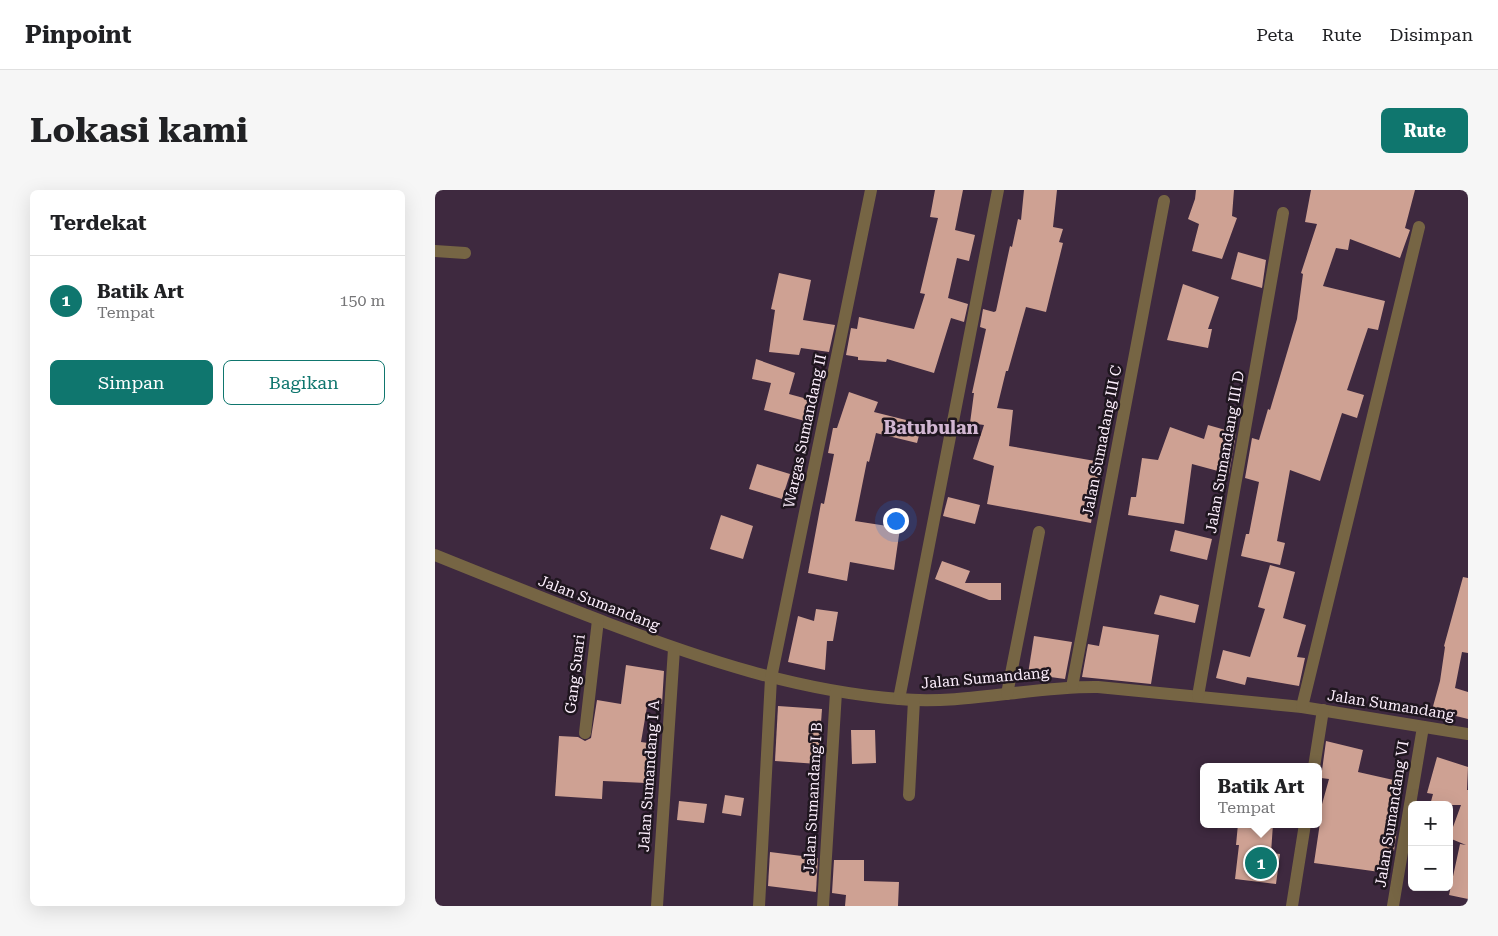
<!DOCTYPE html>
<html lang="id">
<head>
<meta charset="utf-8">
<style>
	:root { --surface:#fff; --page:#f6f6f6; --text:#202124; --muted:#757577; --line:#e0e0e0; --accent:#0f766e }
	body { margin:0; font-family:"Roboto Serif",serif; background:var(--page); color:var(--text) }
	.controls { position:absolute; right:15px; bottom:15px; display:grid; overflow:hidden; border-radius:8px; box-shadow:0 5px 20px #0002 }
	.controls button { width:45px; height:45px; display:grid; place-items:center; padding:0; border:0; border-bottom:1px solid var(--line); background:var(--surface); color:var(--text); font:25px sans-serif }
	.you { position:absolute; left:460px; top:330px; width:18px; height:18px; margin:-12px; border:4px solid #fff; border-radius:50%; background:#1a73e8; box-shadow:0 0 0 8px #1a73e833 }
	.badge { display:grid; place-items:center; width:32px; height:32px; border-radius:50%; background:var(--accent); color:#fff; font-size:16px; font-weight:700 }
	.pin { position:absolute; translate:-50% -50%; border:2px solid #fff; box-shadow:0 1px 5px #0006 }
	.popup { position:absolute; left:765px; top:573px; width:122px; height:65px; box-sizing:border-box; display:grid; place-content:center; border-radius:8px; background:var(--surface); filter:drop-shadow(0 1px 4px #0005); font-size:16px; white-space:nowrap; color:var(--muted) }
	.popup b { font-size:19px; color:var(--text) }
	.popup::after { content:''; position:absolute; left:50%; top:100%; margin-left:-10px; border:10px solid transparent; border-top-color:var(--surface) }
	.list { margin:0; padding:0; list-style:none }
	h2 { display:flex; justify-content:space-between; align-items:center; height:65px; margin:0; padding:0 20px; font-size:21px }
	h2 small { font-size:16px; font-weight:400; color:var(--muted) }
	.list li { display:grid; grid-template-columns:32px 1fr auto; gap:15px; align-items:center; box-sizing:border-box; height:90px; padding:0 20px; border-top:1px solid var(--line) }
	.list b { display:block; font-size:19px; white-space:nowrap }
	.list p { margin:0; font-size:16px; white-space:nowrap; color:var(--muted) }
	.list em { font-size:16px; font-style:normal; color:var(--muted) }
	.actions { display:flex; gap:10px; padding:15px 20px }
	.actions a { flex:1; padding:11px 0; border:1px solid var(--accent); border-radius:8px; text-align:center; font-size:18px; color:var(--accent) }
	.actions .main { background:var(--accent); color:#fff }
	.map { position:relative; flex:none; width:1033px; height:716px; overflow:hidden; border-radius:8px }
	header { display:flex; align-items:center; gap:30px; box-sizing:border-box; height:70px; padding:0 25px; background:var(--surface); border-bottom:1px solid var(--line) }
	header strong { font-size:24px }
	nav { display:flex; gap:28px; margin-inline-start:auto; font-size:18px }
	.intro { display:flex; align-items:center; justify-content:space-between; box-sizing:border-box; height:120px; padding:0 30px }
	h1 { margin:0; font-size:35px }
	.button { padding:12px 22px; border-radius:8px; background:var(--accent); color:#fff; font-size:18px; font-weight:700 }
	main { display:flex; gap:30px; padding:0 30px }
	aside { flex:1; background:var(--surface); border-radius:8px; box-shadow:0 5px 20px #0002 }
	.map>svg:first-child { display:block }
	.building { fill:#cea193 }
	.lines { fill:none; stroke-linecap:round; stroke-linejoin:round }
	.street { stroke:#766544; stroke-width:12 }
	.labels { text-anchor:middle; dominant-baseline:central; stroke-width:5; stroke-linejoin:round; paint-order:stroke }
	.street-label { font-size:15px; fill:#fdeffd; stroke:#1f161f }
	.quarter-label { font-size:18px; font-weight:bold; fill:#d2b7d2; stroke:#1f161f }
</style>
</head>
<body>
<header>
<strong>Pinpoint</strong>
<nav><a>Peta</a><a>Rute</a><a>Disimpan</a></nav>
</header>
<div class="intro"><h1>Lokasi kami</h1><a class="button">Rute</a></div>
<main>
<aside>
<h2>Terdekat<small></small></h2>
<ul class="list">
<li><span class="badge">1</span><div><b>Batik Art</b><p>Tempat</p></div><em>150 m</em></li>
</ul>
<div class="actions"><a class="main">Simpan</a><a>Bagikan</a></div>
</aside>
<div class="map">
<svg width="1033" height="716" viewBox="0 0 1033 716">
	<rect width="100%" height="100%" fill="#3e293f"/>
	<g class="building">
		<path d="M 500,0 L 528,0 L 520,40 L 540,45 L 534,71 L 522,68 L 513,108 L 533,114 L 529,132 L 516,128 L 499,183 L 452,169 L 451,172 L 423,170 L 423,167 L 411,165 L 416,138 L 422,139 L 424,127 L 479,139 L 490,104 L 485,103 L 503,28 L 495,27 Z"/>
		<path d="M 589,0 L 622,0 L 618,37 L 628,39 L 624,52 L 628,53 L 611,122 L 591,117 L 573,181 L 571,181 L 562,218 L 578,220 L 574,256 L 666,272 L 656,333 L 552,314 L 559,276 L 538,269 L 549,235 L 535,233 L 539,203 L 537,203 L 551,139 L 545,137 L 548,119 L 559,122 L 561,121 L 575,56 L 577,57 L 583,29 L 586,30 Z"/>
		<path d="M 761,0 L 799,0 L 797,26 L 802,28 L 787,69 L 757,61 L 764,34 L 753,29 L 760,9 Z"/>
		<path d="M 876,0 L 980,0 L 970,38 L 975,40 L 965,68 L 915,49 L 913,60 L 901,58 L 888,96 L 950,111 L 943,140 L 933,138 L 912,200 L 929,205 L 922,228 L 907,223 L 885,291 L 855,280 L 842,351 L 850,353 L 845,375 L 806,366 L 811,344 L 814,344 L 824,292 L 810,288 L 817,248 L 824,250 L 833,219 L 835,220 L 862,129 L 868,84 L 866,83 L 882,34 L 870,32 Z"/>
		<path d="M 803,62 L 831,70 L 827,98 L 796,89 Z"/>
		<path d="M 344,83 L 376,90 L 368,130 L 400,135 L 394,162 L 366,158 L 364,165 L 334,162 L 340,120 L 336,119 Z"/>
		<path d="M 748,94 L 784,107 L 773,139 L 777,139 L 773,158 L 732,150 Z"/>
		<path d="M 321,169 L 360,183 L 354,204 L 376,210 L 370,231 L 329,220 L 336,193 L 317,189 Z"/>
		<path d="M 414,202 L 443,212 L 439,222 L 487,234 L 482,253 L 441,243 L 434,272 L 432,271 L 420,331 L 465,338 L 459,380 L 415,372 L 412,391 L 373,383 L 386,313 L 389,314 L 399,264 L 393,263 L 398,238 L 402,238 Z"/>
		<path d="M 773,235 L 801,243 L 794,284 L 757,274 L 749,334 L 693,325 L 696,307 L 701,307 L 707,268 L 723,270 L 735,237 L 769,249 Z"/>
		<path d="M 322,274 L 355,284 L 347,309 L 314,299 Z"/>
		<path d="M 513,307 L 545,315 L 540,334 L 508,326 Z"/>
		<path d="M 286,325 L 318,336 L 308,369 L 275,359 Z"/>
		<path d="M 740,340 L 777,349 L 772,370 L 735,361 Z"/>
		<path d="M 507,371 L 535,381 L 530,393 L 566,393 L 566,410 L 554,410 L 500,389 Z"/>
		<path d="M 835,375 L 860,382 L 848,428 L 871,435 L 862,467 L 870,468 L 864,496 L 812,487 L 810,495 L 781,488 L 788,460 L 815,467 L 830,419 L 823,417 Z"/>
		<path d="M 1028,387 L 1033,388 L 1033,463 L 1027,462 L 1020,498 L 1033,502 L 1033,529 L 997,520 L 1005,491 L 1010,457 L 1009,456 Z"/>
		<path d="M 725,405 L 764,415 L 760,433 L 719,424 Z"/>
		<path d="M 381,419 L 403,422 L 398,451 L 392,451 L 390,480 L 353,472 L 363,426 L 379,431 Z"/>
		<path d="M 668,436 L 724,445 L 716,494 L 647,487 L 653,454 L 664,456 Z"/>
		<path d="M 599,446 L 637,452 L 630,489 L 593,484 Z"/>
		<path d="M 191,475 L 229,481 L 227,514 L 213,511 L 206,552 L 213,553 L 211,593 L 168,591 L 167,609 L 120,606 L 124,546 L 143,547 L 150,551 L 156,548 L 162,510 L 186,514 Z"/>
		<path d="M 343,516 L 387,519 L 383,574 L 340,571 Z"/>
		<path d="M 416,540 L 440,540 L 441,573 L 417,574 Z"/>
		<path d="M 891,551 L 928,560 L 923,582 L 963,591 L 952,637 L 962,640 L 959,661 L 950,658 L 945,682 L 879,673 L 886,626 L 884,625 L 894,589 L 886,588 Z"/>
		<path d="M 1002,567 L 1033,577 L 1032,600 L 1033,600 L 1033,709 L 1014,705 L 1025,654 L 1031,655 L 1014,648 L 1026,615 L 995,615 L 998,604 L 992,603 Z"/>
		<path d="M 290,605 L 309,608 L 306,626 L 287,623 Z"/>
		<path d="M 244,611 L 272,614 L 269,633 L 242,630 Z"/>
		<path d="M 803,634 L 838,634 L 836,663 L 845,664 L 841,694 L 800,689 L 804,655 L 801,655 Z"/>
		<path d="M 335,662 L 383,668 L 381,702 L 333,696 Z"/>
		<path d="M 399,670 L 429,670 L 429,691 L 464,692 L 463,716 L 410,716 L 411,705 L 397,703 Z"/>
	</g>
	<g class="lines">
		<g class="street">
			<path d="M 0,61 L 30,63"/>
			<path d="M 0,365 C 57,388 114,411 172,433 C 267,469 362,501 464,509 C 531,515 597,496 663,497 L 867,517 L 1033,544"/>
			<path d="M 637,497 L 729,11"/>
			<path d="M 572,504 L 604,342"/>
			<path d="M 763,506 L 848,23"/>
			<path d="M 464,509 L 563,0"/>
			<path d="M 867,517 L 984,37"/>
			<path d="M 150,543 L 163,430"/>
			<path d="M 879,577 L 888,520"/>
			<path d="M 474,605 L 479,510"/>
			<path d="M 222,716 L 239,459"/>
			<path d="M 324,716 L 336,488 L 436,0"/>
			<path d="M 388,716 L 401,502"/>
			<path d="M 857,716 L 870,634"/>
			<path d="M 958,716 L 988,537"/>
		</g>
	</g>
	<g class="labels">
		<g class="street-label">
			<text transform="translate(370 241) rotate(-78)">Wargas Sumandang II</text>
			<text transform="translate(667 251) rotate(-79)">Jalan Sumadang III C</text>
			<text transform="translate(790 262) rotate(-80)">Jalan Sumandang III D</text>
			<text transform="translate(164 413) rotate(21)">Jalan Sumandang</text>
			<text transform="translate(140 484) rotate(-83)">Gang Suari</text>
			<text transform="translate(550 488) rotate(-5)">Jalan Sumandang</text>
			<text transform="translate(956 515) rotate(9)">Jalan Sumandang</text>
			<text transform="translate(214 586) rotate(-86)">Jalan Sumandang I A</text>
			<text transform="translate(378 608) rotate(-87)">Jalan Sumandang I B</text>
			<text transform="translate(957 624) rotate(-81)">Jalan Sumandang VI</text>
		</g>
		<g class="quarter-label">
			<text x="496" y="237">Batubulan</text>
		</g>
	</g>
</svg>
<div class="controls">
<button>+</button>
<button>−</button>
</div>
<div class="you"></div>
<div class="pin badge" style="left:826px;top:673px">1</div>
<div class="popup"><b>Batik Art</b>Tempat</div>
</div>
</main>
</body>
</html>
